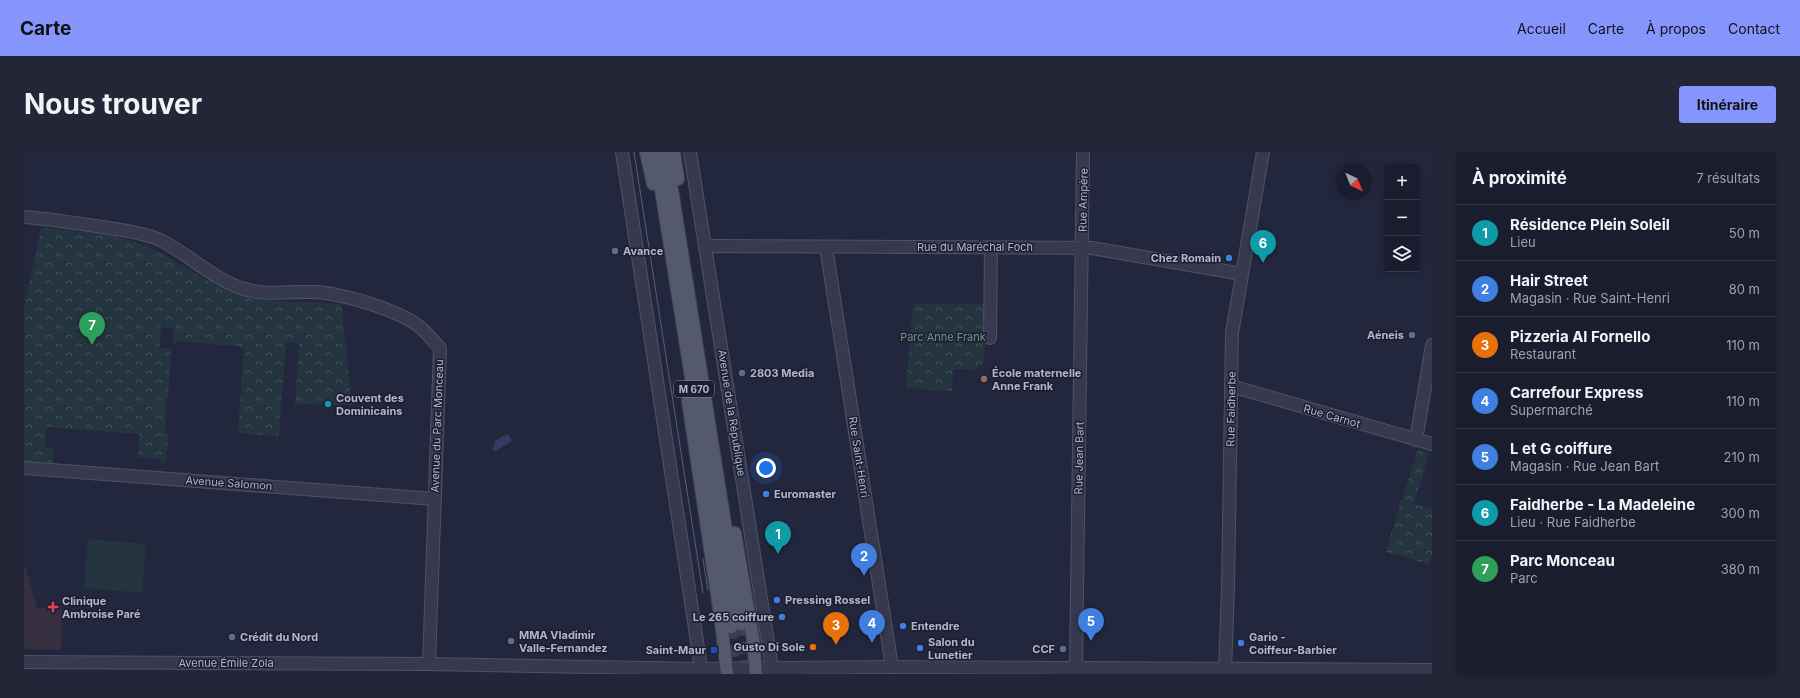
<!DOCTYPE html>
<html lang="fr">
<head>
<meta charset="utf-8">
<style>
	:root { --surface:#1a1d2e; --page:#232636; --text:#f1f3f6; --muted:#9fa2aa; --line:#383b4a; --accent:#8695fb }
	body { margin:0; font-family:Inter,sans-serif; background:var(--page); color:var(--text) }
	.controls { position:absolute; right:12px; top:12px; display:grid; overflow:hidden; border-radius:4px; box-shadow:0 2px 10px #0003 }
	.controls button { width:36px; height:36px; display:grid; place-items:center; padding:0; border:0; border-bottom:1px solid var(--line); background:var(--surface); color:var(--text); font:20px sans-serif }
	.compass { position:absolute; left:1312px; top:12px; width:36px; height:36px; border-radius:50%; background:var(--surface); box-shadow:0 2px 10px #0003; rotate:137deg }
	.you { position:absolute; left:742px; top:316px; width:14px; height:14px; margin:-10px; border:3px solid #fff; border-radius:50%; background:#1a73e8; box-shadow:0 0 0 6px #1a73e833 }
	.badge { display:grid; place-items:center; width:26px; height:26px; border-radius:50%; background:var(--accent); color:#fff; font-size:13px; font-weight:700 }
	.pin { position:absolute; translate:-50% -33px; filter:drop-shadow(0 1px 2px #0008) }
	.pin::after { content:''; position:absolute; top:21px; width:14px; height:12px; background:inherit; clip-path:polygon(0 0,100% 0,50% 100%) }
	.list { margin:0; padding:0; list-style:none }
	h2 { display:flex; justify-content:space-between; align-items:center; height:52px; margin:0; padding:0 16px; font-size:17px }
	h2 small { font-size:13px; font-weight:400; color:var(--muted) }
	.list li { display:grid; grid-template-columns:26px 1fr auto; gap:12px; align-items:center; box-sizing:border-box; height:56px; padding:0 16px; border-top:1px solid var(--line) }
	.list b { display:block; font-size:15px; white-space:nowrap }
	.list p { margin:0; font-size:13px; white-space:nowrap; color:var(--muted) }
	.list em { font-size:13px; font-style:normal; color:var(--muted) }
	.icon { flex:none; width:22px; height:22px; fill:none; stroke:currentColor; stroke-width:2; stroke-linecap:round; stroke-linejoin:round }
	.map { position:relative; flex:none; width:1408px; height:522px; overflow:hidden; border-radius:4px }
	header { display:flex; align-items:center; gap:24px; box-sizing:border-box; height:56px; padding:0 20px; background:var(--accent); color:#111 }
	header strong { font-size:19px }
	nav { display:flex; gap:22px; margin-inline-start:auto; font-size:14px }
	.intro { display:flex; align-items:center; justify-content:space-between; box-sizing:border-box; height:96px; padding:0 24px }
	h1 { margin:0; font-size:28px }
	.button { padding:10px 18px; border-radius:4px; background:var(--accent); color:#111; font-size:14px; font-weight:700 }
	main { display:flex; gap:24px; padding:0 24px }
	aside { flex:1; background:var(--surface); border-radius:4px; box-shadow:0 2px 10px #0003 }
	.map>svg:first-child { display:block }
	.medical { fill:#352f3f }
	.park { fill:url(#park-crowns) }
	.garden { fill:#25353f }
	.water { fill:#353b63 }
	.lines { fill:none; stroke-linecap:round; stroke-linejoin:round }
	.major-tunnel { stroke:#393c53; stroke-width:12; stroke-dasharray:12 6; stroke-linecap:butt }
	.minor-casing { stroke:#4f5266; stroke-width:14 }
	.major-casing { stroke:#404357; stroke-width:14 }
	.minor { stroke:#373a4e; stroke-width:12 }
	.major { stroke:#55596e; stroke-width:12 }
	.tram { stroke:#595d75; stroke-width:1 }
	.service-dot { fill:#5c6f8a; stroke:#1c1f33; stroke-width:1.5 }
	.shop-dot { fill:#3f7fe0; stroke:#1c1f33; stroke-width:1.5 }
	.education-dot { fill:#8d6e63; stroke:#1c1f33; stroke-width:1.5 }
	.culture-dot { fill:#0f9aa8; stroke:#1c1f33; stroke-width:1.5 }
	.health-dot { fill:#e0444e; stroke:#1c1f33; stroke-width:1.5 }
	.food-dot { fill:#e8710a; stroke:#1c1f33; stroke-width:1.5 }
	.transit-dot { fill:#1a4fb4; stroke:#1c1f33; stroke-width:1.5 }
	.labels { text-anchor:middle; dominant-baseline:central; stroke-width:3; stroke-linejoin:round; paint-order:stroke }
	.shield { fill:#1c1f33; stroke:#86889c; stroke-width:1 }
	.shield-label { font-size:10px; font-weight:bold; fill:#b3b5c9 }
	.street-label { font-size:11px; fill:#b3b5c9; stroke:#1c1f33 }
	.poi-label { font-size:11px; font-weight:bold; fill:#b3b5c9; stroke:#1c1f33; text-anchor:start }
	.park-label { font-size:11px; fill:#699b81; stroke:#1c1f33 }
</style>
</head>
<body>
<header>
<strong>Carte</strong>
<nav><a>Accueil</a><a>Carte</a><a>À propos</a><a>Contact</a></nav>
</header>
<div class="intro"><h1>Nous trouver</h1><a class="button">Itinéraire</a></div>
<main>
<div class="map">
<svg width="1408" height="522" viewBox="0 0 1408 522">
	<defs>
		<pattern id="park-crowns" width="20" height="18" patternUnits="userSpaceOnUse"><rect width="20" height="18" fill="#25353f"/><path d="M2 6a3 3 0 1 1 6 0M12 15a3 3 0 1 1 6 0" fill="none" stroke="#425059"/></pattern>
	</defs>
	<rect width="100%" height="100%" fill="#23273e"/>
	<path class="medical" d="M 0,416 L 2,416 L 13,457 L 28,454 L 38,454 L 37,498 L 0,497 Z"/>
	<g class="park">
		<path d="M 17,76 C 55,79 94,81 129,97 C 159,111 186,134 218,144 C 249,153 285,148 317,152 L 328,253 L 271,252 L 275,191 L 262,190 L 255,284 L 214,281 L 220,196 L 215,196 L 215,194 L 154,189 L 154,191 L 149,191 L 150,176 L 137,175 L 136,196 L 147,197 L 144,245 L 142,246 L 142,268 L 140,268 L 142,270 L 141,281 L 144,282 L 142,311 L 137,311 L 137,307 L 114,305 L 115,282 L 22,275 L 21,295 L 30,296 L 29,311 L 0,309 L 0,157 Z"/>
		<path d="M 889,152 L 963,152 L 960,210 L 951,218 L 929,217 L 928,239 L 882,236 Z"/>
		<path d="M 1394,297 L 1405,301 L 1390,352 L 1408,357 L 1408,402 L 1405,412 L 1362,400 L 1377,348 L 1378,348 Z"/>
	</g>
	<path class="garden" d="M 64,387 L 122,392 L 118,441 L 60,436 Z"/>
	<path class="water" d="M 484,282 L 488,289 L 470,300 L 468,296 L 471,293 L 470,289 Z"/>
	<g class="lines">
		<g class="major-tunnel">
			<path d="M 717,472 L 722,522"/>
			<path d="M 707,475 L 711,522"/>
		</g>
		<g class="minor-casing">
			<g id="minor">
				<path d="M 598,0 L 678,522"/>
				<path d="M 666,0 L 749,522"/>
				<path d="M 0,65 C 26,67 52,71 78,75 C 97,78 116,80 134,87 C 164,101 188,127 220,137 C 243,144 266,139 289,140 C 317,141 376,158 397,176 C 404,182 409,189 416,196 L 405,512"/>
				<path d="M 681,94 L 1068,96 L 1218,122"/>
				<path d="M 802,95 L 868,515"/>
				<path d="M 966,186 L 967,96"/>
				<path d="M 1207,234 L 1408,292"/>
				<path d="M 1392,288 L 1408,193"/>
				<path d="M 0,316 L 411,347"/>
				<path d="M 0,510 L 405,512 L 678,517 L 868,515 L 1408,518"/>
				<path d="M 1052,516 L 1059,0"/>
				<path d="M 1201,517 L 1204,436 L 1208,181 L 1239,0"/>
			</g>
		</g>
		<g class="major-casing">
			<g id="major">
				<path d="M 622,0 L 629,32"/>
				<path d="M 631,0 L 707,475"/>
				<path d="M 642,0 L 717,472"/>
				<path d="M 650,0 L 654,27"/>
				<path d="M 664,249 L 697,469 L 703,522"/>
				<path d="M 711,381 L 729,487 L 732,522"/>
			</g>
		</g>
		<use href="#minor" class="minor"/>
		<use href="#major" class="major"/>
		<g class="tram">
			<path d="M 610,0 L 679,441"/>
			<path d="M 679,407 L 684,438"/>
		</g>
	</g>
	<g class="service-dot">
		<circle cx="591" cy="99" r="4"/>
		<circle cx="1388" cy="183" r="4"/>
		<circle cx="718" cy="221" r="4"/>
		<circle cx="208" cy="485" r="4"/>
		<circle cx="487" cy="489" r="4"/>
		<circle cx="1039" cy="497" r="4"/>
	</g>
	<g class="shop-dot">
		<circle cx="1205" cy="106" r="4"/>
		<circle cx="742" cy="342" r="4"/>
		<circle cx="753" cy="448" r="4"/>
		<circle cx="758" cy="465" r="4"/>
		<circle cx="879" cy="474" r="4"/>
		<circle cx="1217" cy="491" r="4"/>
		<circle cx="896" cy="496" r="4"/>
	</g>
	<circle class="education-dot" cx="960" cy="227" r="4"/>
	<circle class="culture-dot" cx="304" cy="252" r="4"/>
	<path class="health-dot" d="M27 449h4v4h4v4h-4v4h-4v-4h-4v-4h4z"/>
	<circle class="food-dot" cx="789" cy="495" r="4"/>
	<rect class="transit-dot" x="686" y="494" width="8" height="8" rx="2"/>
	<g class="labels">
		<rect class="shield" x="650" y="229" width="40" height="16" rx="3"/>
		<g class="shield-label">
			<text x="670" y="237">M 670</text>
		</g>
		<g class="street-label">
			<text transform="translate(1059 48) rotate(-89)">Rue Ampère</text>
			<text x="951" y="95">Rue du Maréchal Foch</text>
			<text transform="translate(1207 257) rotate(-89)">Rue Faidherbe</text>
			<text transform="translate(708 261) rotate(81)">Avenue de la République</text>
			<text transform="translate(1308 264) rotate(16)">Rue Carnot</text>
			<text transform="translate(413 274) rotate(-88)">Avenue du Parc Monceau</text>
			<text transform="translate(835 305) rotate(81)">Rue Saint-Henri</text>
			<text transform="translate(1055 306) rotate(-89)">Rue Jean Bart</text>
			<text transform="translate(205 331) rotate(4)">Avenue Salomon</text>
			<text x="202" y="511">Avenue Émile Zola</text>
		</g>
		<g class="poi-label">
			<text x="599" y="99">Avance</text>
			<text x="1197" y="106" text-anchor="end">Chez Romain</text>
			<text x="1380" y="183" text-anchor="end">Aéneis</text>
			<text x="726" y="221">2803 Media</text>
			<text x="968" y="221">École maternelle<tspan x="968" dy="13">Anne Frank</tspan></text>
			<text x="312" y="246">Couvent des<tspan x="312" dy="13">Dominicains</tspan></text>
			<text x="750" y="342">Euromaster</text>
			<text x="761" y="448">Pressing Rossel</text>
			<text x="38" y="449">Clinique<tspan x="38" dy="13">Ambroise Paré</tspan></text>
			<text x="750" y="465" text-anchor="end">Le 265 coiffure</text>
			<text x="887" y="474">Entendre</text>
			<text x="495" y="483">MMA Vladimir<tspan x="495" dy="13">Valle-Fernandez</tspan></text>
			<text x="216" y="485">Crédit du Nord</text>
			<text x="1225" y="485">Gario -<tspan x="1225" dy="13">Coiffeur-Barbier</tspan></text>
			<text x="904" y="490">Salon du<tspan x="904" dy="13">Lunetier</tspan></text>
			<text x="781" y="495" text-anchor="end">Gusto Di Sole</text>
			<text x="1031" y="497" text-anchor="end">CCF</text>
			<text x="682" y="498" text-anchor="end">Saint-Maur</text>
		</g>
		<g class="park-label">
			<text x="919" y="185">Parc Anne Frank</text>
		</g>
	</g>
</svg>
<div class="controls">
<button>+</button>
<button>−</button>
<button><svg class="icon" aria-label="layers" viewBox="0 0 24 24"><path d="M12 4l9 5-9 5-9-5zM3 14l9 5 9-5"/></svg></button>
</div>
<svg class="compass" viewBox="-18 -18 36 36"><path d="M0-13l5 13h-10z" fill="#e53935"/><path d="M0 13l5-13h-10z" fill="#9fa2aa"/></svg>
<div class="you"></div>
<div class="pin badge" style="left:754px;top:402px;background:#0f9aa8">1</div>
<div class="pin badge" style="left:840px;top:424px;background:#3f7fe0">2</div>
<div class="pin badge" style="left:812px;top:493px;background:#e8710a">3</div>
<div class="pin badge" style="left:848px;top:491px;background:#3f7fe0">4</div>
<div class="pin badge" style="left:1067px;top:489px;background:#3f7fe0">5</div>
<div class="pin badge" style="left:1239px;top:111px;background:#0f9aa8">6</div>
<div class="pin badge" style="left:68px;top:193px;background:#2e9e5b">7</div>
</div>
<aside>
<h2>À proximité<small>7 résultats</small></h2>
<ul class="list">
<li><span class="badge" style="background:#0f9aa8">1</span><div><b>Résidence Plein Soleil</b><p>Lieu</p></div><em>50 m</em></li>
<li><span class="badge" style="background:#3f7fe0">2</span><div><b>Hair Street</b><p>Magasin · Rue Saint-Henri</p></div><em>80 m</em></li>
<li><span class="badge" style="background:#e8710a">3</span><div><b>Pizzeria Al Fornello</b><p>Restaurant</p></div><em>110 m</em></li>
<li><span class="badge" style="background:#3f7fe0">4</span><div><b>Carrefour Express</b><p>Supermarché</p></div><em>110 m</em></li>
<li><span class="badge" style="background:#3f7fe0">5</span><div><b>L et G coiffure</b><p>Magasin · Rue Jean Bart</p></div><em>210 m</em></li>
<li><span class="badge" style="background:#0f9aa8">6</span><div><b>Faidherbe - La Madeleine</b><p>Lieu · Rue Faidherbe</p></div><em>300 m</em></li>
<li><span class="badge" style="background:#2e9e5b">7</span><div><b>Parc Monceau</b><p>Parc</p></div><em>380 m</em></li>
</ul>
</aside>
</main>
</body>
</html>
